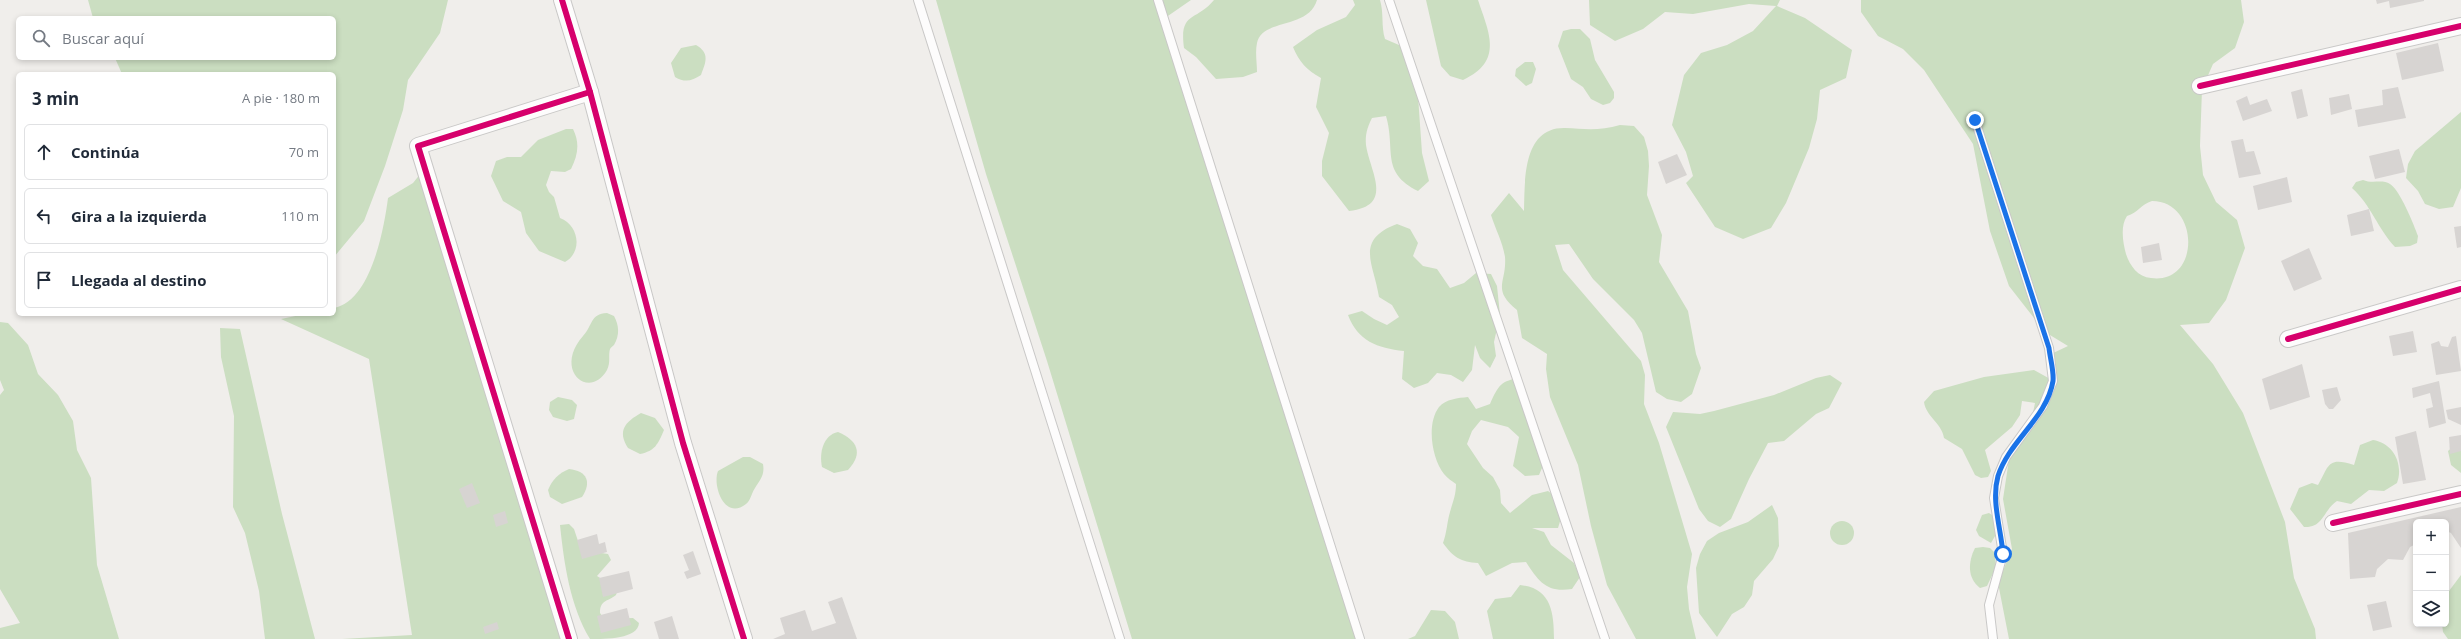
<!DOCTYPE html>
<html lang="es">
<head>
<meta charset="utf-8">
<style>
	:root { --surface:#fff; --page:#f6f6f7; --text:#1f2937; --muted:#747a83; --line:#e0e1e3 }
	body { margin:0; font-family:"Open Sans",sans-serif; background:var(--page); color:var(--text) }
	.controls { position:absolute; right:12px; bottom:12px; display:grid; overflow:hidden; border-radius:6px; box-shadow:0 2px 6px #0003 }
	.controls button { width:36px; height:36px; display:grid; place-items:center; padding:0; border:0; border-bottom:1px solid var(--line); background:var(--surface); color:var(--text); font:20px sans-serif }
	.stop { position:absolute; width:12px; height:12px; margin:-9px; border:3px solid #1a73e8; border-radius:50%; background:#fff }
	.stop.end { background:#1a73e8; border-color:#fff; box-shadow:0 1px 4px #0008 }
	.list { margin:0; padding:0; list-style:none }
	h2 { display:flex; justify-content:space-between; align-items:center; height:52px; margin:0; padding:0 16px; font-size:17px }
	h2 small { font-size:13px; font-weight:400; color:var(--muted) }
	.list li { display:grid; grid-template-columns:26px 1fr auto; gap:12px; align-items:center; box-sizing:border-box; height:56px; margin:0 8px 8px; padding:0 8px; border:1px solid var(--line); border-radius:6px }
	.list b { display:block; font-size:15px; white-space:nowrap }
	.list em { font-size:13px; font-style:normal; color:var(--muted) }
	.icon { flex:none; width:22px; height:22px; fill:none; stroke:currentColor; stroke-width:2; stroke-linecap:round; stroke-linejoin:round }
	.map { position:relative; flex:none; width:2461px; height:639px; overflow:hidden }
	.search { position:absolute; background:var(--surface); box-shadow:0 2px 6px #0003; left:16px; top:16px; width:320px; height:44px; display:flex; align-items:center; gap:10px; box-sizing:border-box; padding:0 14px; border-radius:6px; color:var(--muted); font-size:15px }
	.panel { position:absolute; background:var(--surface); box-shadow:0 2px 6px #0003; left:16px; top:72px; width:320px; height:244px; border-radius:6px }
	.map>svg:first-child { display:block }
	.forest { fill:#cbdec1; fill-rule:evenodd }
	.building { fill:#d7d4d2 }
	.lines { fill:none; stroke-linecap:round; stroke-linejoin:round }
	.service-casing { stroke:#c9c8c7; stroke-width:10 }
	.minor-casing { stroke:#c9c8c7; stroke-width:18 }
	.service { stroke:#fdfcfc; stroke-width:8 }
	.minor { stroke:#fdfcfc; stroke-width:16 }
	.cycleway-casing { stroke:#fff; stroke-width:8 }
	.cycleway { stroke:#d6006c; stroke-width:6 }
	.route { stroke:#1a73e8; stroke-width:5 }
</style>
</head>
<body>
<div class="map">
<svg width="2461" height="639" viewBox="0 0 2461 639">
	<rect width="100%" height="100%" fill="#f0eeeb"/>
	<g class="forest">
		<path d="M 88,0 L 448,0 L 440,33 L 408,80 L 403,110 L 385,166 L 364,221 L 334,257 L 334,74 L 122,74 L 115,58 L 334,58 L 334,18 L 93,18 Z"/>
		<path d="M 936,0 L 1191,0 L 1165,18 L 1358,639 L 1132,639 L 1047,361 L 986,174 Z"/>
		<path d="M 1214,0 L 1317,0 C 1308,30 1262,18 1257,43 C 1255,52 1257,63 1257,72 L 1243,77 L 1216,79 L 1196,57 L 1184,48 C 1179,11 1196,22 1214,0 Z"/>
		<path d="M 1353,0 L 1380,0 C 1384,13 1381,26 1385,39 L 1399,45 L 1410,54 L 1418,96 L 1422,153 L 1429,181 L 1418,191 C 1380,172 1396,150 1386,116 L 1372,118 C 1367,128 1365,135 1366,145 C 1370,172 1395,206 1349,211 L 1322,176 L 1322,161 L 1329,133 L 1316,107 L 1321,78 C 1307,70 1299,62 1293,47 L 1317,30 L 1346,17 L 1355,5 Z"/>
		<path d="M 1426,0 L 1478,0 C 1489,33 1504,61 1463,80 L 1450,76 L 1441,66 Z"/>
		<path d="M 1589,0 L 1780,0 L 1777,6 L 1805,18 L 1852,50 L 1846,78 L 1820,90 L 1817,119 L 1809,148 L 1786,203 L 1771,228 L 1743,239 L 1715,227 L 1686,183 L 1693,176 L 1686,152 L 1672,125 L 1684,75 L 1701,53 L 1727,45 L 1753,31 L 1776,6 L 1749,4 L 1693,14 L 1665,12 L 1643,29 L 1615,41 L 1590,25 Z"/>
		<path d="M 1861,0 L 2241,0 L 2244,22 L 2235,48 L 2213,64 L 2202,89 L 2200,146 L 2203,175 L 2216,202 L 2237,220 L 2245,248 L 2226,300 L 2209,323 L 2180,325 L 2213,364 L 2243,413 L 2285,522 L 2294,578 L 2315,629 L 2316,639 L 2009,639 L 1998,583 L 2012,549 L 2003,499 L 2010,453 L 2030,427 L 2035,403 L 2022,401 L 2020,415 L 2012,427 L 1985,450 L 1991,471 L 1988,477 L 1981,478 L 1975,475 L 1962,449 L 1944,438 C 1942,423 1926,417 1924,402 L 1934,391 L 1984,377 L 2034,370 L 2052,380 L 2049,355 L 2068,346 L 2045,332 L 2009,286 L 1990,231 L 1973,144 L 1924,70 L 1903,49 L 1878,36 L 1861,12 ZM 2152,201 C 2200,201 2201,285 2151,278 C 2138,277 2130,266 2126,254 C 2123,243 2120,226 2127,216 C 2138,213 2141,204 2152,201 Z"/>
		<path d="M 1571,29 L 1580,29 L 1590,39 L 1595,60 L 1614,92 L 1614,98 L 1610,103 L 1603,105 L 1591,99 L 1583,87 L 1571,79 L 1558,46 L 1563,31 Z"/>
		<path d="M 696,45 C 710,53 706,62 701,75 C 692,81 685,83 675,77 L 671,63 L 681,48 Z"/>
		<path d="M 1525,62 L 1533,62 L 1536,69 L 1532,83 L 1526,86 L 1515,76 L 1516,69 Z"/>
		<path d="M 2461,112 L 2461,188 L 2453,207 L 2439,209 L 2425,204 L 2418,191 L 2406,178 L 2408,164 L 2415,151 Z"/>
		<path d="M 1620,125 L 1634,126 L 1644,137 L 1648,151 L 1649,166 L 1647,195 L 1662,235 L 1659,262 L 1688,311 L 1696,354 L 1701,368 L 1692,394 L 1681,402 L 1667,399 L 1656,392 L 1642,333 L 1634,320 L 1593,279 L 1569,244 L 1555,245 L 1563,270 L 1641,361 L 1645,375 L 1644,404 L 1659,443 L 1692,554 L 1687,587 L 1689,609 L 1696,639 L 1636,639 L 1607,585 L 1591,526 L 1578,465 L 1550,397 L 1546,369 L 1547,354 L 1522,338 L 1517,310 C 1491,289 1507,283 1505,257 C 1503,243 1495,228 1491,215 L 1509,193 L 1524,211 C 1525,182 1522,127 1565,128 C 1585,129 1600,131 1620,125 Z"/>
		<path d="M 566,129 L 573,129 C 580,143 578,155 571,169 L 565,172 L 551,171 L 546,185 L 549,192 L 554,197 L 560,218 C 579,225 583,252 565,262 L 539,251 L 526,233 L 521,212 L 503,201 L 491,176 L 496,161 L 507,157 L 521,157 L 538,140 Z"/>
		<path d="M 425,168 L 574,639 L 342,639 L 412,635 L 369,359 L 281,319 L 305,314 L 334,314 L 334,308 C 371,301 384,229 388,198 L 413,183 Z"/>
		<path d="M 2363,180 C 2372,184 2383,179 2390,184 C 2400,190 2414,225 2418,236 L 2417,243 L 2410,246 L 2395,247 C 2378,229 2371,205 2352,188 L 2356,182 Z"/>
		<path d="M 1397,224 L 1410,229 L 1418,243 L 1413,256 L 1423,266 L 1437,269 L 1450,288 L 1464,283 L 1476,273 L 1491,274 L 1497,286 L 1500,315 L 1494,342 L 1496,356 L 1490,368 L 1480,358 L 1475,345 L 1472,370 L 1463,382 L 1451,375 L 1437,373 L 1428,383 L 1414,388 L 1402,379 L 1404,351 C 1377,348 1358,341 1348,315 L 1362,311 L 1374,319 L 1387,325 L 1399,317 L 1392,305 L 1379,297 C 1374,264 1354,240 1397,224 Z"/>
		<path d="M 607,313 L 614,316 C 619,325 620,335 614,345 C 613,346 611,347 610,349 C 608,356 611,362 607,370 C 589,401 553,370 583,336 C 593,325 590,314 607,313 Z"/>
		<path d="M 0,322 L 8,323 L 28,345 L 38,374 L 58,395 L 73,421 L 77,450 L 91,478 L 97,565 L 119,639 L 0,639 L 0,628 L 20,623 L 0,589 L 0,395 L 4,390 L 0,380 Z"/>
		<path d="M 220,328 L 240,329 L 282,514 L 315,639 L 265,639 L 259,591 L 245,533 L 233,507 L 234,416 L 221,357 Z"/>
		<path d="M 1830,375 L 1842,383 L 1829,408 L 1816,414 L 1784,441 L 1768,443 L 1749,479 L 1731,519 L 1720,527 L 1708,521 L 1699,509 L 1666,427 L 1673,412 L 1700,414 L 1714,411 L 1774,395 L 1816,378 Z"/>
		<path d="M 1521,378 L 1525,407 L 1545,461 L 1539,475 L 1525,476 L 1513,466 L 1519,437 L 1508,427 L 1481,420 L 1472,431 L 1467,444 L 1483,468 L 1493,477 L 1500,490 L 1501,503 L 1510,513 L 1532,495 L 1548,491 L 1560,500 L 1562,515 L 1558,528 L 1532,528 L 1544,532 L 1551,545 L 1574,563 L 1580,577 L 1572,589 C 1547,593 1539,582 1526,562 L 1512,563 L 1486,576 L 1478,563 C 1461,562 1453,557 1443,543 C 1447,532 1447,522 1450,512 C 1453,501 1456,495 1456,484 C 1452,481 1447,478 1444,474 C 1432,459 1426,424 1439,407 C 1446,399 1458,398 1468,397 L 1476,409 L 1490,404 C 1498,386 1501,380 1521,378 Z"/>
		<path d="M 558,397 L 572,400 L 577,405 L 574,419 L 567,421 L 553,417 L 549,410 L 550,402 Z"/>
		<path d="M 641,413 L 655,418 L 664,430 C 658,444 655,451 640,454 L 628,448 C 617,431 625,422 641,413 Z"/>
		<path d="M 838,432 C 857,440 864,453 848,470 L 834,473 L 822,467 C 819,453 823,435 838,432 Z"/>
		<path d="M 2373,440 C 2393,443 2404,464 2397,483 L 2384,491 L 2369,490 L 2351,504 L 2337,501 C 2323,510 2324,528 2304,527 L 2290,509 L 2299,488 L 2312,483 L 2318,485 C 2329,466 2327,456 2354,465 L 2360,445 Z"/>
		<path d="M 2461,440 L 2461,473 L 2451,465 L 2448,451 Z"/>
		<path d="M 743,457 L 750,457 L 763,464 C 765,475 760,480 755,488 C 751,494 751,500 746,504 C 725,521 712,486 718,471 Z"/>
		<path d="M 569,469 C 587,471 592,482 582,497 L 562,504 L 550,497 L 548,490 C 552,480 559,473 569,469 Z"/>
		<path d="M 1772,505 L 1778,518 L 1779,546 L 1773,559 L 1754,581 L 1752,595 L 1744,607 L 1732,614 L 1717,637 L 1699,613 L 1696,568 L 1700,554 L 1707,541 L 1719,533 L 1748,522 Z"/>
		<path d="M 1989,513 L 1995,517 L 1998,531 L 1991,543 L 1979,536 L 1976,530 L 1982,515 Z"/>
		<circle cx="1842" cy="533" r="12"/>
		<path d="M 569,524 L 574,529 L 581,550 L 608,554 L 611,560 L 597,576 L 618,589 L 616,595 C 607,602 600,600 600,613 L 604,619 L 633,618 L 639,623 C 638,639 606,639 590,639 C 570,606 564,563 560,525 Z"/>
		<path d="M 1983,547 L 1990,548 L 1995,553 L 1996,567 L 1987,586 L 1980,588 C 1967,578 1968,562 1975,548 Z"/>
		<path d="M 2461,575 L 2461,639 L 2448,639 L 2443,632 L 2442,624 L 2446,624 L 2446,595 Z"/>
		<path d="M 1520,585 C 1551,588 1554,612 1554,639 L 1493,639 L 1487,611 L 1495,599 L 1511,597 Z"/>
		<path d="M 1431,610 L 1445,611 L 1455,622 L 1459,639 L 1408,639 L 1415,636 Z"/>
	</g>
	<g class="building">
		<path d="M 2376,0 L 2424,0 L 2424,1 L 2390,8 L 2389,1 L 2377,4 Z"/>
		<path d="M 2438,43 L 2444,71 L 2402,80 L 2396,53 Z"/>
		<path d="M 2398,87 L 2406,118 L 2358,127 L 2355,110 L 2383,105 L 2382,90 Z"/>
		<path d="M 2302,89 L 2308,116 L 2297,119 L 2291,92 Z"/>
		<path d="M 2349,94 L 2352,109 L 2331,115 L 2329,98 Z"/>
		<path d="M 2247,96 L 2250,105 L 2267,99 L 2272,111 L 2243,121 L 2236,101 Z"/>
		<path d="M 2243,139 L 2246,152 L 2254,151 L 2261,174 L 2239,178 L 2231,141 Z"/>
		<path d="M 2399,149 L 2405,172 L 2375,179 L 2369,156 Z"/>
		<path d="M 1677,154 L 1687,175 L 1666,184 L 1658,162 Z"/>
		<path d="M 2287,177 L 2292,202 L 2258,210 L 2253,186 Z"/>
		<path d="M 2369,209 L 2374,231 L 2351,236 L 2347,215 Z"/>
		<path d="M 2461,226 L 2461,247 L 2457,248 L 2454,227 Z"/>
		<path d="M 2159,243 L 2162,260 L 2143,263 L 2141,247 Z"/>
		<path d="M 2309,248 L 2322,279 L 2294,291 L 2281,261 Z"/>
		<path d="M 2413,331 L 2417,352 L 2393,356 L 2389,336 Z"/>
		<path d="M 2456,336 L 2461,371 L 2436,375 L 2431,344 L 2439,341 L 2441,346 L 2448,347 L 2452,337 Z"/>
		<path d="M 2302,364 L 2310,397 L 2270,410 L 2262,379 Z"/>
		<path d="M 2439,381 L 2446,423 L 2429,428 L 2426,409 L 2433,407 L 2430,393 L 2413,398 L 2412,388 Z"/>
		<path d="M 2337,387 L 2341,400 L 2333,409 L 2329,409 L 2325,404 L 2322,390 Z"/>
		<path d="M 2461,407 L 2461,425 L 2448,419 L 2446,410 Z"/>
		<path d="M 2416,431 L 2426,480 L 2403,484 L 2395,437 Z"/>
		<path d="M 2461,435 L 2461,451 L 2450,454 L 2449,437 Z"/>
		<path d="M 472,483 L 480,503 L 467,508 L 459,489 Z"/>
		<path d="M 2461,507 L 2461,548 L 2451,533 L 2446,531 L 2446,522 L 2416,522 L 2416,544 L 2410,547 L 2403,560 L 2388,559 L 2377,569 L 2375,577 L 2350,579 L 2348,533 Z"/>
		<path d="M 505,511 L 508,523 L 496,527 L 493,515 Z"/>
		<path d="M 597,534 L 599,544 L 605,542 L 607,552 L 582,559 L 577,540 Z"/>
		<path d="M 693,551 L 701,574 L 687,579 L 684,572 L 689,570 L 683,555 Z"/>
		<path d="M 629,571 L 633,589 L 603,597 L 599,578 Z"/>
		<path d="M 842,597 L 857,639 L 773,639 L 785,634 L 780,618 L 805,610 L 812,631 L 836,623 L 828,602 Z"/>
		<path d="M 2386,601 L 2392,627 L 2373,631 L 2367,605 Z"/>
		<path d="M 627,608 L 631,625 L 601,633 L 597,616 Z"/>
		<path d="M 672,616 L 679,639 L 659,639 L 654,622 Z"/>
		<path d="M 497,622 L 499,629 L 485,634 L 483,627 Z"/>
	</g>
	<g class="lines">
		<g class="service-casing">
			<g id="service">
				<path d="M 918,0 L 1120,639"/>
				<path d="M 1158,0 L 1360,639"/>
				<path d="M 1389,0 L 1605,639"/>
				<path d="M 1975,120 L 2049,348 L 2053,381 L 2043,406 L 2006,457 L 1998,476 L 1994,498 L 2003,554 L 1989,605 L 1993,639"/>
			</g>
		</g>
		<g class="minor-casing">
			<g id="minor">
				<path d="M 562,0 L 590,92 L 683,443 L 744,639"/>
				<path d="M 2200,86 L 2461,26"/>
				<path d="M 2288,339 L 2461,289"/>
				<path d="M 2333,523 L 2461,494"/>
				<path d="M 569,639 L 418,146 L 590,92"/>
			</g>
		</g>
		<use href="#service" class="service"/>
		<use href="#minor" class="minor"/>
		<g class="cycleway-casing">
			<g id="cycleway">
				<path d="M 562,0 L 590,92 L 683,443 L 744,639"/>
				<path d="M 2200,86 L 2461,26"/>
				<path d="M 2288,339 L 2461,289"/>
				<path d="M 2333,523 L 2461,494"/>
				<path d="M 569,639 L 418,146 L 590,92"/>
			</g>
		</g>
		<use href="#cycleway" class="cycleway"/>
	</g>
	<g class="lines">
		<path class="route" d="M 1975,120 L 2049,348 C 2050,358 2054,371 2053,381 C 2047,418 2009,441 1998,476 C 1991,501 2001,528 2003,554"/>
	</g>
</svg>
<div class="controls">
<button>+</button>
<button>−</button>
<button><svg class="icon" aria-label="layers" viewBox="0 0 24 24"><path d="M12 4l9 5-9 5-9-5zM3 14l9 5 9-5"/></svg></button>
</div>
<div class="stop" style="left:2003px;top:554px"></div>
<div class="stop end" style="left:1975px;top:120px"></div>
<div class="search"><svg class="icon" aria-label="search" viewBox="0 0 24 24"><circle cx="10" cy="10" r="6"/><path d="M15 15l6 6"/></svg>Buscar aquí</div>
<section class="panel">
<h2>3 min<small>A pie · 180 m</small></h2>
<ul class="list">
<li><svg class="icon" aria-label="ahead" viewBox="0 0 24 24"><path d="M12 20V5M6 11l6-6 6 6"/></svg><div><b>Continúa</b></div><em>70 m</em></li>
<li><svg class="icon" aria-label="left" viewBox="0 0 24 24"><path d="M17 20v-9H6M10 6l-5 5 5 5"/></svg><div><b>Gira a la izquierda</b></div><em>110 m</em></li>
<li><svg class="icon" aria-label="arrive" viewBox="0 0 24 24"><path d="M6 21V4h12l-3 4 3 4H6"/></svg><div><b>Llegada al destino</b></div></li>
</ul>
</section>
</div>
</body>
</html>
